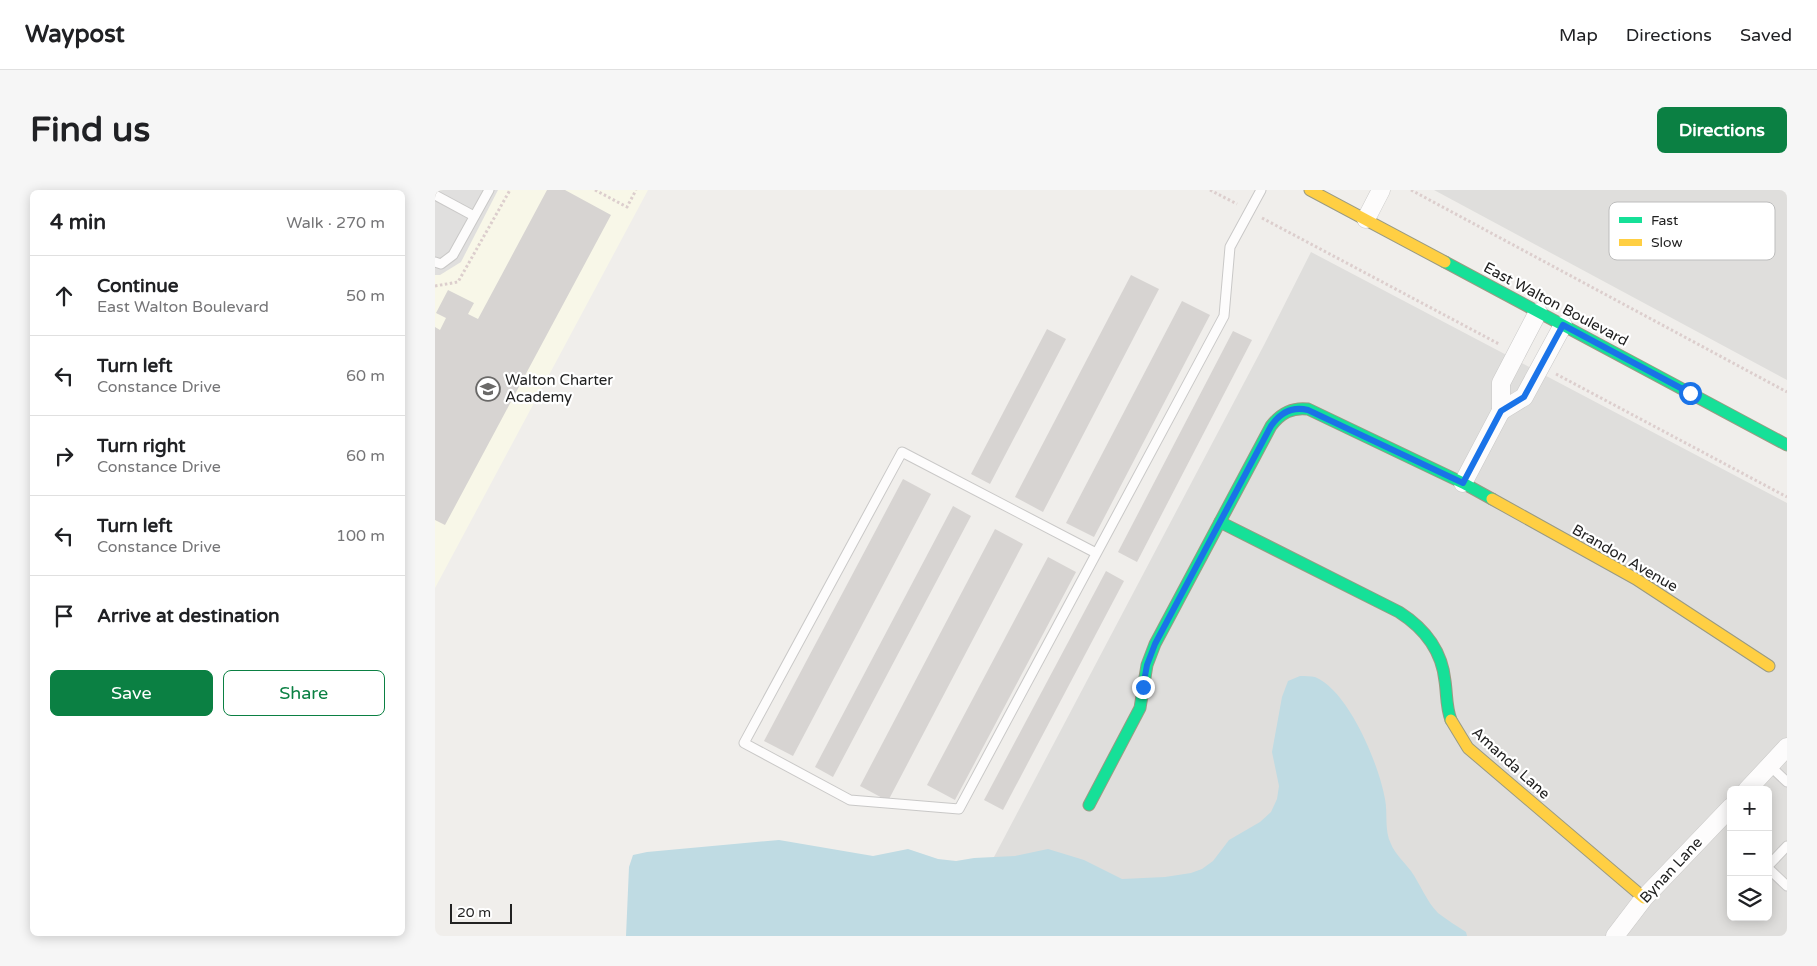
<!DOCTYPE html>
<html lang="en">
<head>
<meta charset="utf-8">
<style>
	:root { --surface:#fff; --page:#f6f6f6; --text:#202124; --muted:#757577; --line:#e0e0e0; --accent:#0b8043 }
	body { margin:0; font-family:"Varela Round",sans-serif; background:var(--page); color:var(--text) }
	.controls { position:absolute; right:15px; bottom:15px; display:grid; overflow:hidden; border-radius:8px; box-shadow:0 2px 12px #0003 }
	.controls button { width:45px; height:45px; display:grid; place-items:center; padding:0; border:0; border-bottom:1px solid var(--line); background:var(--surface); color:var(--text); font:25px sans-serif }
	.scale { position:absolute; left:15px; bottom:12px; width:62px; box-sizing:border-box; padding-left:5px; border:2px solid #222; border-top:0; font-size:14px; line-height:18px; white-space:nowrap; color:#222; -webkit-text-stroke:4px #fff; paint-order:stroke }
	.stop { position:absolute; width:15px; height:15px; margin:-11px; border:4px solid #1a73e8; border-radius:50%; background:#fff }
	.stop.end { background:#1a73e8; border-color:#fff; box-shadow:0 1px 5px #0008 }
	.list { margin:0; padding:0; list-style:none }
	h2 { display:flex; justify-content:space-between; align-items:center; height:65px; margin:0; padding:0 20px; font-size:21px }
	h2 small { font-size:16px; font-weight:400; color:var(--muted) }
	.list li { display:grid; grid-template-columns:32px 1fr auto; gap:15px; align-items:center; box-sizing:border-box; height:80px; padding:0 20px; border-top:1px solid var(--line) }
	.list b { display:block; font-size:19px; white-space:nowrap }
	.list p { margin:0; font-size:16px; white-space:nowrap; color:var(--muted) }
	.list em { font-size:16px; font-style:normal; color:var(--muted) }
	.actions { display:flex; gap:10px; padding:15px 20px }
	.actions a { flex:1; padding:11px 0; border:1px solid var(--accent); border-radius:8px; text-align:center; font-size:18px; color:var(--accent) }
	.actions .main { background:var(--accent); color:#fff }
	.icon { flex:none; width:28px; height:28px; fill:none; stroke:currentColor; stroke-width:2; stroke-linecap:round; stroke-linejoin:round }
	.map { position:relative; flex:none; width:1352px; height:746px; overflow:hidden; border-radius:8px }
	header { display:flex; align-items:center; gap:30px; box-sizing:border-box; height:70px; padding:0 25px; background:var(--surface); border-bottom:1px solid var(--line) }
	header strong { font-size:24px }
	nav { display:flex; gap:28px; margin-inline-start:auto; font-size:18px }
	.intro { display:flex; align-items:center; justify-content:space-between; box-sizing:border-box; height:120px; padding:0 30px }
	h1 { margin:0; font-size:35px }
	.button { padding:12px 22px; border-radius:8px; background:var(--accent); color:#fff; font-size:18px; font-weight:700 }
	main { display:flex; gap:30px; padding:0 30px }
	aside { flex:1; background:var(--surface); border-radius:8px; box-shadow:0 2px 12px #0003 }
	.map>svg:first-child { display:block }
	.residential { fill:#dfdedc; fill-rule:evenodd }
	.education { fill:#f8f7e8 }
	.parking { fill:#e0dfde }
	.water { fill:#bfdbe3 }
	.building { fill:#d7d4d2 }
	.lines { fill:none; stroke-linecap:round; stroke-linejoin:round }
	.lane-casing { stroke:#c9c8c7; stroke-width:11 }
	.street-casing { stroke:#c9c8c7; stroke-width:19 }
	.fast-casing { stroke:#999a82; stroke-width:13 }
	.slow-casing { stroke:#999a82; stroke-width:13 }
	.path { stroke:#dccecd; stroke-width:3; stroke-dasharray:2.5 2.5; stroke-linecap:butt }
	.lane { stroke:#fdfcfc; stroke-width:9 }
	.street { stroke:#fdfcfc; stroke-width:18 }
	.fast { stroke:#16e098; stroke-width:11 }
	.slow { stroke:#ffcf43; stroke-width:11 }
	.route { stroke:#1a73e8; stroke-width:6 }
	.labels { text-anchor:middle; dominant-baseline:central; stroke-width:4.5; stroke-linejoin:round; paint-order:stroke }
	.street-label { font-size:15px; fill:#222; stroke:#fff }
	.poi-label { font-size:15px; fill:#222; stroke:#fff; text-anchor:start }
	.key { fill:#fff; stroke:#bdbdbd; stroke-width:1 }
	.key-label { font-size:14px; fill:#222 }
</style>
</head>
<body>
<header>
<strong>Waypost</strong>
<nav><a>Map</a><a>Directions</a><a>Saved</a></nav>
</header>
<div class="intro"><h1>Find us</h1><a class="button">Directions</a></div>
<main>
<aside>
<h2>4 min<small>Walk · 270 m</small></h2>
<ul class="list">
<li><svg class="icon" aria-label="ahead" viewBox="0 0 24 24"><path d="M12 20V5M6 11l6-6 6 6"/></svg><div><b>Continue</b><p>East Walton Boulevard</p></div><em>50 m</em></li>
<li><svg class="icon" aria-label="left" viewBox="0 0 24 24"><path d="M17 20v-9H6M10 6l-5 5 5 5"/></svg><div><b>Turn left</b><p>Constance Drive</p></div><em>60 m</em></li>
<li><svg class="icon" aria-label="right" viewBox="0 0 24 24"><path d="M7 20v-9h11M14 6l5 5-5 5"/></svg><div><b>Turn right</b><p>Constance Drive</p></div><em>60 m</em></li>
<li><svg class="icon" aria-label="left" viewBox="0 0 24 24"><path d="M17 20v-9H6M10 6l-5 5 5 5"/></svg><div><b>Turn left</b><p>Constance Drive</p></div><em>100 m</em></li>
<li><svg class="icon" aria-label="arrive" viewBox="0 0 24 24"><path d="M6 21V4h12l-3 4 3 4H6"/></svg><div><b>Arrive at destination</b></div></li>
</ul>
<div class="actions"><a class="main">Save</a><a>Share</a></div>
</aside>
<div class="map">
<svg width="1352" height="746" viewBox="0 0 1352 746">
	<rect width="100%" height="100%" fill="#f0eeeb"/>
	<g class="residential">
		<path d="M 999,0 L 1352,0 L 1352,190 Z"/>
		<path d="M 876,62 L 1352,313 L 1352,746 L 762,746 L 540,703 L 829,155 ZM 1296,600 L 1333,600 L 1333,727 L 1296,727 Z"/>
	</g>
	<path class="education" d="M 0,0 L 213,0 L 0,398 Z"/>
	<path class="parking" d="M 0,0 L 63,0 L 26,72 L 5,85 L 0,85 Z"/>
	<path class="water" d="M 865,486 C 870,486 876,486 880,487 C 914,501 944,575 950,609 C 953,624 949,640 956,654 C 960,664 970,673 976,681 C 985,694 992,712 1003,723 C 1012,730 1022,736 1031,742 L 1032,746 L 191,746 L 194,677 L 198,665 L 212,662 L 344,650 L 438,666 L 473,659 L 503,669 L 521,671 L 539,668 L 580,666 L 613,659 L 649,670 L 687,689 L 730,687 L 756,683 L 767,679 L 778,671 L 794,650 L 825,632 L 836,622 L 842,609 L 844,596 L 837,562 L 847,507 L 853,491 Z"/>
	<g class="building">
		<path d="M 112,0 L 130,0 L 176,25 L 10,335 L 0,330 L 0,137 L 5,140 L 11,128 L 1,123 L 13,100 L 39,113 L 33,124 L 43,129 Z"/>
		<path d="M 696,85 L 724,99 L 608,322 L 580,307 Z"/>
		<path d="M 747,111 L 775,125 L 659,347 L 631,333 Z"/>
		<path d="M 612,139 L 631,149 L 555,294 L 536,284 Z"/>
		<path d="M 798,141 L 817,150 L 702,372 L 683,362 Z"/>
		<path d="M 468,289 L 496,304 L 358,566 L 329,551 Z"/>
		<path d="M 518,316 L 536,326 L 398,587 L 380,577 Z"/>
		<path d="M 560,339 L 588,354 L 453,611 L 425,596 Z"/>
		<path d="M 613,367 L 641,382 L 520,610 L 492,595 Z"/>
		<path d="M 671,381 L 689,391 L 568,620 L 549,610 Z"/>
	</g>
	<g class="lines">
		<g class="lane-casing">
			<g id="lane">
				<path d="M 0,5 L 39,26"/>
				<path d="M 0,72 L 6,74 L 18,65 L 54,0"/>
				<path d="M 661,363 L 467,262 L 309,553 L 415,610 L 524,619 L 789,126 L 795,57 L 826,0"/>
				<path d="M 1335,576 L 1352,592"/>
				<path d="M 1333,676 L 1352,656"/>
				<path d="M 1333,678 L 1352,696"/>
			</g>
		</g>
		<g class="street-casing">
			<g id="street">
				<path d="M 931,29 L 946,0"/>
				<path d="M 1066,221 L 1089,207 L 1128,135"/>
				<path d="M 1028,293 L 1066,221 L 1066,193 L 1103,122"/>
				<path d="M 1312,600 L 1352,557"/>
				<path d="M 1180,746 L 1209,708 L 1296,617"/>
			</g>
		</g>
		<g class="fast-casing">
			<g id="fast">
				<path d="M 1010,72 L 1352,255"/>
				<path d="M 785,332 L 964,422 C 989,438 1007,461 1010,491 C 1012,504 1011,517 1016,530"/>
				<path d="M 654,615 L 705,518 L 712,475 L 720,454 L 836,236 C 846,223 857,217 873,219 L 1028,293 L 1057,309"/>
			</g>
		</g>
		<g class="slow-casing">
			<g id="slow">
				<path d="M 875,0 L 1010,72"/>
				<path d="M 1057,309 L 1201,389 L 1334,476"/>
				<path d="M 1016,530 L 1033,558 L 1209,708"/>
			</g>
		</g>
		<g class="path">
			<path d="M 160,0 L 192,17 L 201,0"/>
			<path d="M 775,0 L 802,14"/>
			<path d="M 976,0 L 1352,202"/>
			<path d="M 827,28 L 1064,154"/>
			<path d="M 0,96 L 23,92 L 75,0"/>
			<path d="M 1121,184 L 1352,307"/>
		</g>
		<use href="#lane" class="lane"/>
		<use href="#street" class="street"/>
		<use href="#fast" class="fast"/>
		<use href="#slow" class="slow"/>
	</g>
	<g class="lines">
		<path class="route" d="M 708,497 L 712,475 L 720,454 L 836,236 C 845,223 857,216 873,220 L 1028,293 L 1066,221 L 1089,207 L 1128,135 L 1255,203"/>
	</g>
	<defs>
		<g id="school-ring" transform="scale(1.25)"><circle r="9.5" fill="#fff" stroke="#6a6968" stroke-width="1.5"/><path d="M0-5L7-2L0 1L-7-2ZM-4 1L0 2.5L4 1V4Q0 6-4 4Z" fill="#6a6968"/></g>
	</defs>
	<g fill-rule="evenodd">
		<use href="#school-ring" x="53" y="199"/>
	</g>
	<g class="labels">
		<g class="street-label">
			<text transform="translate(1121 114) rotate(28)">East Walton Boulevard</text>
			<text transform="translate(1190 368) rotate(30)">Brandon Avenue</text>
			<text transform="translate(1076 573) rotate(42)">Amanda Lane</text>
			<text transform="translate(1236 680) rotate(-47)">Bynan Lane</text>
		</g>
		<g class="poi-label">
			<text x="70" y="190">Walton Charter<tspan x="70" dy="17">Academy</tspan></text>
		</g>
	</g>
	<rect x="1174" y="12" width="166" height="58" rx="8" class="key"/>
	<rect x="1184" y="27" width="23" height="6" fill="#16e098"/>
	<rect x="1184" y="49" width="23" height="7" fill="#ffcf43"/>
	<g class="key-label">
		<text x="1216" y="35">Fast</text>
		<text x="1216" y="57">Slow</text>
	</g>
</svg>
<div class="controls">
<button>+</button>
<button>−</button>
<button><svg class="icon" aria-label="layers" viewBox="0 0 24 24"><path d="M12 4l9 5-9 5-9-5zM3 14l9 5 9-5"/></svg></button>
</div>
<div class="scale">20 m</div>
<div class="stop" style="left:1255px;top:203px"></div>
<div class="stop end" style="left:708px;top:497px"></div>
</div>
</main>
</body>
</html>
